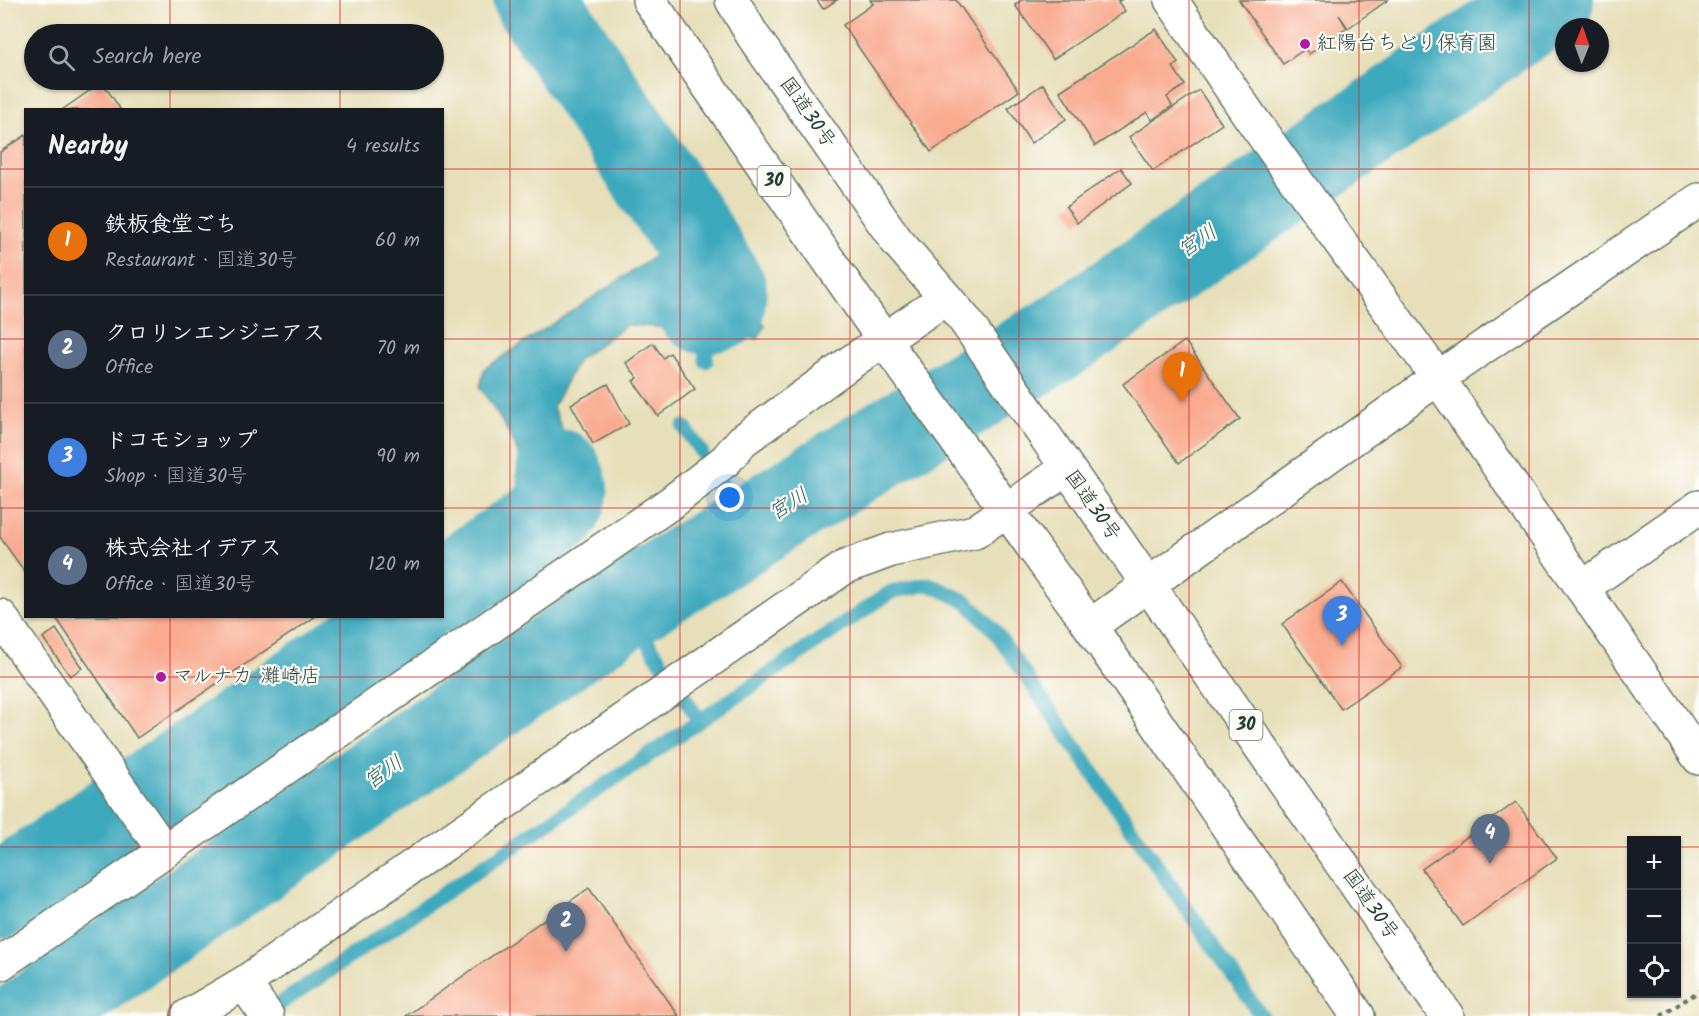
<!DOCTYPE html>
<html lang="en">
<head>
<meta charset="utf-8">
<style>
	:root { --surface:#171b24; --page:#20242c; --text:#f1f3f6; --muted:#9ea1a6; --line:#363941; --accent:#b45309 }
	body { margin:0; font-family:Kalam,"Klee One",sans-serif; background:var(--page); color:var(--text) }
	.controls { position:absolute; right:18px; bottom:18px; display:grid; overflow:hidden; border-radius:0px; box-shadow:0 2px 4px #0004 }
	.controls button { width:54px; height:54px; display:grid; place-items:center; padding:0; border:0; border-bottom:2px solid var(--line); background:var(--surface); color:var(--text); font:30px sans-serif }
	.compass { position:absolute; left:1555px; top:18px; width:54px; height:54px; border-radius:50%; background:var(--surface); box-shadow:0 2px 4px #0004; rotate:1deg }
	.you { position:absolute; left:730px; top:498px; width:21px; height:21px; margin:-15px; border:4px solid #fff; border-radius:50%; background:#1a73e8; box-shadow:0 0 0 9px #1a73e833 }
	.badge { display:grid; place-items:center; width:39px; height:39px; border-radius:50%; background:var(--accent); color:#fff; font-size:20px; font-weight:700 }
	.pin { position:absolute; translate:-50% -50px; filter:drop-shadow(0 2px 3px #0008) }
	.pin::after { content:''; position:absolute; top:32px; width:21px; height:18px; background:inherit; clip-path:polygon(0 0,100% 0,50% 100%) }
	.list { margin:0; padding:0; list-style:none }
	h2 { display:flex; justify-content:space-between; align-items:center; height:78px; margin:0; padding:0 24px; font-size:26px }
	h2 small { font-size:20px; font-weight:400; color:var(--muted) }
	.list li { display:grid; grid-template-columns:39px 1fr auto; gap:18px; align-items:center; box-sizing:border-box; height:108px; padding:0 24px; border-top:2px solid var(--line) }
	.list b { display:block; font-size:22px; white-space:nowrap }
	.list p { margin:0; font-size:20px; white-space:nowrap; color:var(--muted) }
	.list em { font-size:20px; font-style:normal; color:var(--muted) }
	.icon { flex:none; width:33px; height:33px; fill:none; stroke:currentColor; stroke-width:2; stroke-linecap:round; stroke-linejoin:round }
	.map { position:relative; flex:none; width:1699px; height:1016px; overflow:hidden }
	.search { position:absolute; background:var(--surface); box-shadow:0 2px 4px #0004; left:24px; top:24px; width:420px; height:66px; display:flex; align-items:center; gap:15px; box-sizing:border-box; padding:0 21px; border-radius:33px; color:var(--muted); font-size:22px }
	.panel { position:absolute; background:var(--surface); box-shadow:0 2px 4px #0004; left:24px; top:108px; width:420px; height:510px; border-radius:0px }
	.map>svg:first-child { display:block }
	.water { fill:#3da9bd; stroke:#2e7378; stroke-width:1.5 }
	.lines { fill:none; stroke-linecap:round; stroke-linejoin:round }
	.stream { stroke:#3da9bd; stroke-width:15 }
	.river { stroke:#3da9bd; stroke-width:86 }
	.building { fill:#f9aa8f }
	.minor-casing { stroke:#657663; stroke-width:36 }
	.highway-casing { stroke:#657663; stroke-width:36 }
	.path { stroke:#657663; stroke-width:4; stroke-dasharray:4.5 4.5; stroke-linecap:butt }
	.minor { stroke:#fff; stroke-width:33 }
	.highway { stroke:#fff; stroke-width:33 }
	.grid { fill:none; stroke:#d62828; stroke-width:1.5; stroke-opacity:0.55 }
	.poi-dot { fill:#b5179e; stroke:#fdfcf7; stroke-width:2 }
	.labels { text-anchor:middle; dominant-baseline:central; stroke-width:4.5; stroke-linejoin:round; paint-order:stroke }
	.shield { fill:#fdfcf7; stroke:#62766e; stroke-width:1.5 }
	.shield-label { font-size:18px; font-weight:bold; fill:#1f3d34 }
	.poi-label { font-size:20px; fill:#1f3d34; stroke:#fdfcf7; text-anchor:start }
	.street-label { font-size:20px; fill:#1f3d34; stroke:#fdfcf7 }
	.water-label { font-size:21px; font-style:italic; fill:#2a6364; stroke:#fdfcf7 }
</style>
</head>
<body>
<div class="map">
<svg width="1699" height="1016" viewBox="0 0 1699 1016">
	<rect width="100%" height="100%" fill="#fdfcf7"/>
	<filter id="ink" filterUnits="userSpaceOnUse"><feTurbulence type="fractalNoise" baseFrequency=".0167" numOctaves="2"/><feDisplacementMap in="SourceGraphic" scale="12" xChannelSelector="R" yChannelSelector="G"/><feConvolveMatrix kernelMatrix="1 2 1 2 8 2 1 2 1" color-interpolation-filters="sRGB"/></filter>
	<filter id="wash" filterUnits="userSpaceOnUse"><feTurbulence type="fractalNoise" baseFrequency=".008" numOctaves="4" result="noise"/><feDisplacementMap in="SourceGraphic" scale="24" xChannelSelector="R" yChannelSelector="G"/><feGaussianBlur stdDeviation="1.35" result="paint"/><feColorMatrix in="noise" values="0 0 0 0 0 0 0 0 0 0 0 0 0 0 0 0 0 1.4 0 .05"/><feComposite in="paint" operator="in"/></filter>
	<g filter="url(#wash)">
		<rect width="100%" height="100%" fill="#e7dfb9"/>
		<path class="water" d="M 696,213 L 765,325 L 758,339 L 707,331 L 627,325 L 578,360 L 553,407 L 591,500 L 577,523 L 579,531 L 567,539 L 560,535 L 542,539 L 503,569 L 487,540 C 554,489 515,442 480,387 L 484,369 L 648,261 Z"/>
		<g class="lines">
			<g class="stream">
				<path d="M 704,311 L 706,361"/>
				<path d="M 684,427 L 702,453"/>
				<path d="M 725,487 L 753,525"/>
				<path d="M 563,518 L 577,538"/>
				<path d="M 612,588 L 700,721"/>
				<path d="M 262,1016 L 891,592 L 929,584 L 967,602 L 995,631 L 1261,1016"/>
			</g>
			<g class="river">
				<path d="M 536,0 L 691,234 L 724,290 L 722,307 L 704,311 L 698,307"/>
				<path d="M 442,590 L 558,511 C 567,495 568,488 559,472"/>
				<path d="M 0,896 L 405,616"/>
				<path d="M 32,1016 L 625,606 L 880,446 L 1060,337 L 1551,0"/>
			</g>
		</g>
		<g id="blocks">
			<g class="building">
				<path d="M 817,0 L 837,0 L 823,9 Z"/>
				<path d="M 870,0 L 956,0 L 1019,91 L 931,152 L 843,25 L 873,4 Z"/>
				<path d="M 1022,0 L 1121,0 L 1118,2 L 1125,11 L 1053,59 L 1015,5 Z"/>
				<path d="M 1239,0 L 1388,0 L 1348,28 L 1339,15 L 1347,28 L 1309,54 L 1305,49 L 1283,64 Z"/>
				<path d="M 1156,29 L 1178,63 L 1173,67 L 1185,85 L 1167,97 L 1172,106 L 1152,120 L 1147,112 L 1095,146 L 1060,91 Z"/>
				<path d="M 102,82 L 121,110 L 62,110 Z"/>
				<path d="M 1043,84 L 1066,119 L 1031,143 L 1008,108 Z"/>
				<path d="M 1199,90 L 1222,124 L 1153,171 L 1129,137 Z"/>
				<path d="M 26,135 L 26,574 L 0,537 L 0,152 Z"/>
				<path d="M 1121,168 L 1132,183 L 1077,223 L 1066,207 Z"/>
				<path d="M 1185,341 L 1240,419 L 1179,463 L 1123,384 Z"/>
				<path d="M 653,343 L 663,358 L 670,353 L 695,389 L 658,416 L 633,381 L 638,378 L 626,363 Z"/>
				<path d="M 608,384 L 629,424 L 593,444 L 571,404 Z"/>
				<path d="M 1342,582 L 1402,667 L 1341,709 L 1282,624 Z"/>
				<path d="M 55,616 L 316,616 L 137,738 Z"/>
				<path d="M 56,629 L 82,668 L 70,676 L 43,638 Z"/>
				<path d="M 1516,802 L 1557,858 L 1463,926 L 1422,869 Z"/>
				<path d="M 589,888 L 679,1016 L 406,1016 Z"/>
			</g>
		</g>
	</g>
	<g filter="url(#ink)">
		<use href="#blocks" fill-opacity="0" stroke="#657663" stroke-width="1.5"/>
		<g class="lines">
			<g class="minor-casing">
				<g id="minor">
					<path d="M 1171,0 L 1251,118 L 1438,378 L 1699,758"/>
					<path d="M 1582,588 L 1699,507"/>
					<path d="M 0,616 L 164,851"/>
					<path d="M 1090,626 L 1438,378 L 1699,200"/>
					<path d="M 0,964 L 672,502 L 726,460 L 742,441 L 851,362 L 946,298"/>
					<path d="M 244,983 L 267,1016"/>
					<path d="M 188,1016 L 244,983 L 845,567 L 891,550 L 975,532 L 1066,469"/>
				</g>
			</g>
			<g class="highway-casing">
				<g id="highway">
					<path d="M 649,0 L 883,339 L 1090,626 L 1358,1016"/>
					<path d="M 732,0 L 753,36 L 896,240 L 964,319 L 1447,1016"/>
				</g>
			</g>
			<path class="path" d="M 1661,1016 L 1699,991"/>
			<use href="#minor" class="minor"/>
			<use href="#highway" class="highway"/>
		</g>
	</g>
	<path class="grid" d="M 170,0 L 170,34M 340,0 L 340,34M 510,0 L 510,1016M 680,0 L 680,1016M 850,0 L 850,1016M 1019,0 L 1019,1016M 1189,0 L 1189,1016M 1359,0 L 1359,1016M 1529,0 L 1529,1016M 170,80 L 170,110M 340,80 L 340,110M 0,169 L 26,169M 442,169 L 1699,169M 0,339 L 26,339M 442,339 L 1699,339M 0,508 L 26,508M 442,508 L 1699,508M 170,616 L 170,1016M 340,616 L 340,1016M 0,677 L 1699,677M 0,847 L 1632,847M 1676,847 L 1699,847"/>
	<g class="poi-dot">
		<circle cx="1305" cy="44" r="6"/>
		<circle cx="161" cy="677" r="6"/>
	</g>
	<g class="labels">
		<g class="shield">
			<rect x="757.5" y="166" width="33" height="30" rx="4.5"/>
			<rect x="1229.5" y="710" width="33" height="30" rx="4.5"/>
		</g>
		<g class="shield-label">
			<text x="774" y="181">30</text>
			<text x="1246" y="725">30</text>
		</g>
		<g class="poi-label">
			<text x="1317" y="44">紅陽台ちどり保育園</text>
			<text x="173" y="677">マルナカ 灘崎店</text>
		</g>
		<g class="street-label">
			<text transform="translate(807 113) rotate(55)">国道30号</text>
			<text transform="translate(1092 506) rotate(55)">国道30号</text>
			<text transform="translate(1370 905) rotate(55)">国道30号</text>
		</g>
		<g class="water-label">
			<text transform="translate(1198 242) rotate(-34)">宮川</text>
			<text transform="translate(789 505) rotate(-32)">宮川</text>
			<text transform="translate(384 773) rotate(-35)">宮川</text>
		</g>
	</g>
</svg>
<div class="controls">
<button>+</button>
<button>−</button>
<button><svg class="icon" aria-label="locate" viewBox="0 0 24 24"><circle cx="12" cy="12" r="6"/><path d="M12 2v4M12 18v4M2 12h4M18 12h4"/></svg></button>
</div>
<svg class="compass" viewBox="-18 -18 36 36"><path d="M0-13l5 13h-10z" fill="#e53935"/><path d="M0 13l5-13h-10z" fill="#9ea1a6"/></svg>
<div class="you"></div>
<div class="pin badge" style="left:1182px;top:402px;background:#e8710a">1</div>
<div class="pin badge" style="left:566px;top:952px;background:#5c6f8a">2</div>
<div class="pin badge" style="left:1342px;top:646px;background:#3f7fe0">3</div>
<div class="pin badge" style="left:1490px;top:864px;background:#5c6f8a">4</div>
<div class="search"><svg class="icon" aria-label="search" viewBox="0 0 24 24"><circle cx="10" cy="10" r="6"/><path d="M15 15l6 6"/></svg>Search here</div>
<section class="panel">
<h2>Nearby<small>4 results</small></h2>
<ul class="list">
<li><span class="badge" style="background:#e8710a">1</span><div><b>鉄板食堂ごち</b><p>Restaurant · 国道30号</p></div><em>60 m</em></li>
<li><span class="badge" style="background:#5c6f8a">2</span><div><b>クロリンエンジニアス</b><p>Office</p></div><em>70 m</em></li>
<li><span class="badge" style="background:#3f7fe0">3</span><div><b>ドコモショップ</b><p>Shop · 国道30号</p></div><em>90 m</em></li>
<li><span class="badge" style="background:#5c6f8a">4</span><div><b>株式会社イデアス</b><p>Office · 国道30号</p></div><em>120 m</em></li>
</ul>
</section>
</div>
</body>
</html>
